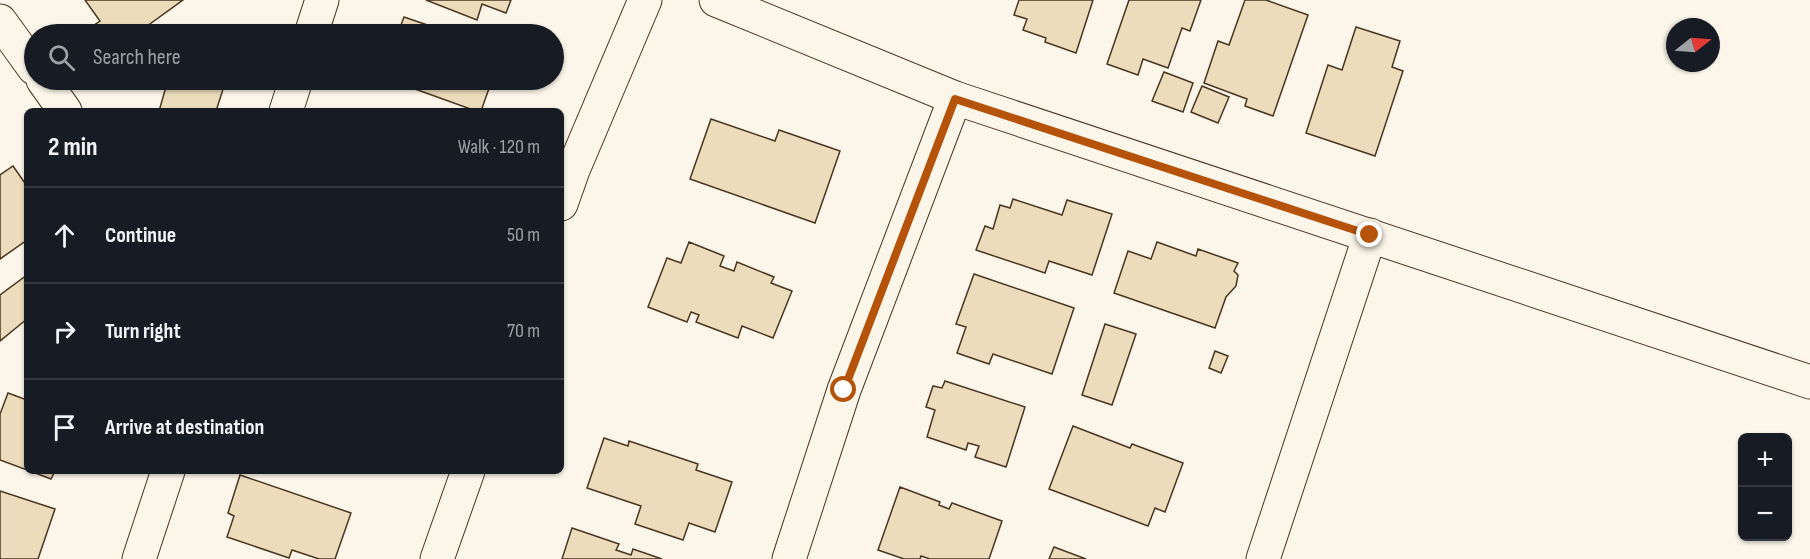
<!DOCTYPE html>
<html lang="en">
<head>
<meta charset="utf-8">
<style>
	:root { --surface:#171b24; --page:#242831; --text:#f1f3f6; --muted:#9ea1a6; --line:#363941 }
	body { margin:0; font-family:"Sofia Sans Condensed",sans-serif; background:var(--page); color:var(--text) }
	.controls { position:absolute; right:18px; bottom:18px; display:grid; overflow:hidden; border-radius:9px; box-shadow:0 2px 4px #0004 }
	.controls button { width:54px; height:54px; display:grid; place-items:center; padding:0; border:0; border-bottom:2px solid var(--line); background:var(--surface); color:var(--text); font:30px sans-serif }
	.compass { position:absolute; left:1666px; top:18px; width:54px; height:54px; border-radius:50%; background:var(--surface); box-shadow:0 2px 4px #0004; rotate:73deg }
	.stop { position:absolute; width:18px; height:18px; margin:-14px; border:4px solid #b45309; border-radius:50%; background:#fff }
	.stop.end { background:#b45309; border-color:#fff; box-shadow:0 2px 6px #0008 }
	.list { margin:0; padding:0; list-style:none }
	h2 { display:flex; justify-content:space-between; align-items:center; height:78px; margin:0; padding:0 24px; font-size:26px }
	h2 small { font-size:20px; font-weight:400; color:var(--muted) }
	.list li { display:grid; grid-template-columns:39px 1fr auto; gap:18px; align-items:center; box-sizing:border-box; height:96px; padding:0 24px; border-top:2px solid var(--line) }
	.list b { display:block; font-size:22px; white-space:nowrap }
	.list em { font-size:20px; font-style:normal; color:var(--muted) }
	.icon { flex:none; width:33px; height:33px; fill:none; stroke:currentColor; stroke-width:2; stroke-linecap:round; stroke-linejoin:round }
	.map { position:relative; flex:none; width:1810px; height:559px; overflow:hidden }
	.search { position:absolute; background:var(--surface); box-shadow:0 2px 4px #0004; left:24px; top:24px; width:540px; height:66px; display:flex; align-items:center; gap:15px; box-sizing:border-box; padding:0 21px; border-radius:33px; color:var(--muted); font-size:22px }
	.panel { position:absolute; background:var(--surface); box-shadow:0 2px 4px #0004; left:24px; top:108px; width:540px; height:366px; border-radius:9px }
	.map>svg:first-child { display:block }
	.building { fill:#ecdcbc; stroke:#4a3520; stroke-width:1.5 }
	.lines { fill:none; stroke-linecap:round; stroke-linejoin:round }
	.street-casing { stroke:#4a3520; stroke-width:35 }
	.street { stroke:#fbf6e9; stroke-width:33 }
	.route { stroke:#b45309; stroke-width:8 }
</style>
</head>
<body>
<div class="map">
<svg width="1810" height="559" viewBox="0 0 1810 559">
	<rect width="100%" height="100%" fill="#fbf6e9"/>
	<g class="building">
		<path d="M 85,0 L 183,0 L 136,34 L 88,34 L 85,31 L 100,21 Z"/>
		<path d="M 426,0 L 511,0 L 506,13 L 482,4 L 477,20 Z"/>
		<path d="M 1019,0 L 1093,0 L 1076,53 L 1045,42 L 1046,38 L 1023,30 L 1027,19 L 1014,15 Z"/>
		<path d="M 1129,0 L 1201,0 L 1190,31 L 1182,28 L 1168,68 L 1143,59 L 1138,75 L 1107,64 Z"/>
		<path d="M 1245,0 L 1266,0 L 1308,15 L 1273,116 L 1245,106 L 1247,99 L 1204,83 L 1218,41 L 1229,45 Z"/>
		<path d="M 404,17 L 445,31 L 444,34 L 389,34 L 390,30 L 398,33 Z"/>
		<path d="M 1356,27 L 1400,41 L 1392,67 L 1403,71 L 1375,156 L 1306,133 L 1328,65 L 1342,70 Z"/>
		<path d="M 1164,72 L 1193,83 L 1183,112 L 1152,101 Z"/>
		<path d="M 168,80 L 226,80 L 216,111 L 159,111 Z"/>
		<path d="M 390,80 L 492,80 L 481,111 L 476,111 Z"/>
		<path d="M 1202,86 L 1229,97 L 1218,123 L 1191,112 Z"/>
		<path d="M 711,119 L 775,141 L 779,130 L 840,151 L 815,223 L 690,179 Z"/>
		<path d="M 13,166 L 27,186 L 27,240 L 0,259 L 0,175 Z"/>
		<path d="M 1013,199 L 1062,215 L 1067,200 L 1112,214 L 1092,275 L 1049,261 L 1045,273 L 976,250 L 985,226 L 993,229 L 1000,205 L 1010,208 Z"/>
		<path d="M 689,242 L 724,256 L 720,266 L 734,271 L 737,262 L 774,277 L 771,283 L 792,291 L 773,338 L 742,326 L 738,338 L 696,322 L 699,315 L 691,312 L 687,322 L 648,307 L 667,258 L 681,263 Z"/>
		<path d="M 1157,242 L 1196,256 L 1198,249 L 1238,263 L 1234,271 L 1238,275 L 1236,286 L 1226,297 L 1215,328 L 1114,293 L 1128,251 L 1151,259 Z"/>
		<path d="M 974,274 L 1074,308 L 1052,374 L 993,354 L 989,364 L 957,353 L 966,327 L 956,324 Z"/>
		<path d="M 27,275 L 27,319 L 0,341 L 0,295 Z"/>
		<path d="M 1105,324 L 1136,334 L 1112,405 L 1082,395 Z"/>
		<path d="M 1215,351 L 1228,356 L 1221,373 L 1209,368 Z"/>
		<path d="M 945,381 L 1025,407 L 1006,467 L 975,457 L 979,446 L 968,443 L 966,450 L 927,437 L 935,410 L 926,407 L 933,386 L 942,388 Z"/>
		<path d="M 8,393 L 27,400 L 27,470 L 0,460 L 0,414 Z"/>
		<path d="M 1073,426 L 1130,448 L 1132,444 L 1183,463 L 1165,512 L 1155,508 L 1148,526 L 1049,489 Z"/>
		<path d="M 604,438 L 628,446 L 629,441 L 698,464 L 696,470 L 732,482 L 715,532 L 689,523 L 683,540 L 635,524 L 641,506 L 587,488 Z"/>
		<path d="M 30,471 L 55,471 L 51,479 Z"/>
		<path d="M 240,475 L 351,513 L 335,559 L 319,559 L 292,550 L 289,558 L 227,537 L 234,516 L 228,513 Z"/>
		<path d="M 900,487 L 940,502 L 939,505 L 949,509 L 952,503 L 1002,521 L 989,559 L 930,559 L 921,556 L 920,559 L 904,559 L 878,550 Z"/>
		<path d="M 0,491 L 55,509 L 38,559 L 0,559 Z"/>
		<path d="M 572,528 L 619,544 L 616,550 L 631,555 L 633,549 L 662,559 L 562,559 Z"/>
		<path d="M 1054,547 L 1086,559 L 1049,559 Z"/>
	</g>
	<g class="lines">
		<g class="street-casing">
			<g id="street">
				<path d="M 716,0 L 955,98 L 1810,382"/>
				<path d="M 0,21 L 34,68"/>
				<path d="M 311,34 L 322,0"/>
				<path d="M 43,80 L 65,111"/>
				<path d="M 286,111 L 296,80"/>
				<path d="M 561,204 L 573,170 L 645,0"/>
				<path d="M 139,559 L 168,471"/>
				<path d="M 437,559 L 468,471"/>
				<path d="M 789,559 L 844,390 L 955,98"/>
				<path d="M 1263,559 L 1370,235"/>
			</g>
		</g>
		<use href="#street" class="street"/>
	</g>
	<g class="lines">
		<path class="route" d="M 844,390 L 955,99 L 1370,235"/>
	</g>
</svg>
<div class="controls">
<button>+</button>
<button>−</button>
</div>
<svg class="compass" viewBox="-18 -18 36 36"><path d="M0-13l5 13h-10z" fill="#e53935"/><path d="M0 13l5-13h-10z" fill="#9ea1a6"/></svg>
<div class="stop" style="left:844px;top:390px"></div>
<div class="stop end" style="left:1370px;top:235px"></div>
<div class="search"><svg class="icon" aria-label="search" viewBox="0 0 24 24"><circle cx="10" cy="10" r="6"/><path d="M15 15l6 6"/></svg>Search here</div>
<section class="panel">
<h2>2 min<small>Walk · 120 m</small></h2>
<ul class="list">
<li><svg class="icon" aria-label="ahead" viewBox="0 0 24 24"><path d="M12 20V5M6 11l6-6 6 6"/></svg><div><b>Continue</b></div><em>50 m</em></li>
<li><svg class="icon" aria-label="right" viewBox="0 0 24 24"><path d="M7 20v-9h11M14 6l5 5-5 5"/></svg><div><b>Turn right</b></div><em>70 m</em></li>
<li><svg class="icon" aria-label="arrive" viewBox="0 0 24 24"><path d="M6 21V4h12l-3 4 3 4H6"/></svg><div><b>Arrive at destination</b></div></li>
</ul>
</section>
</div>
</body>
</html>
